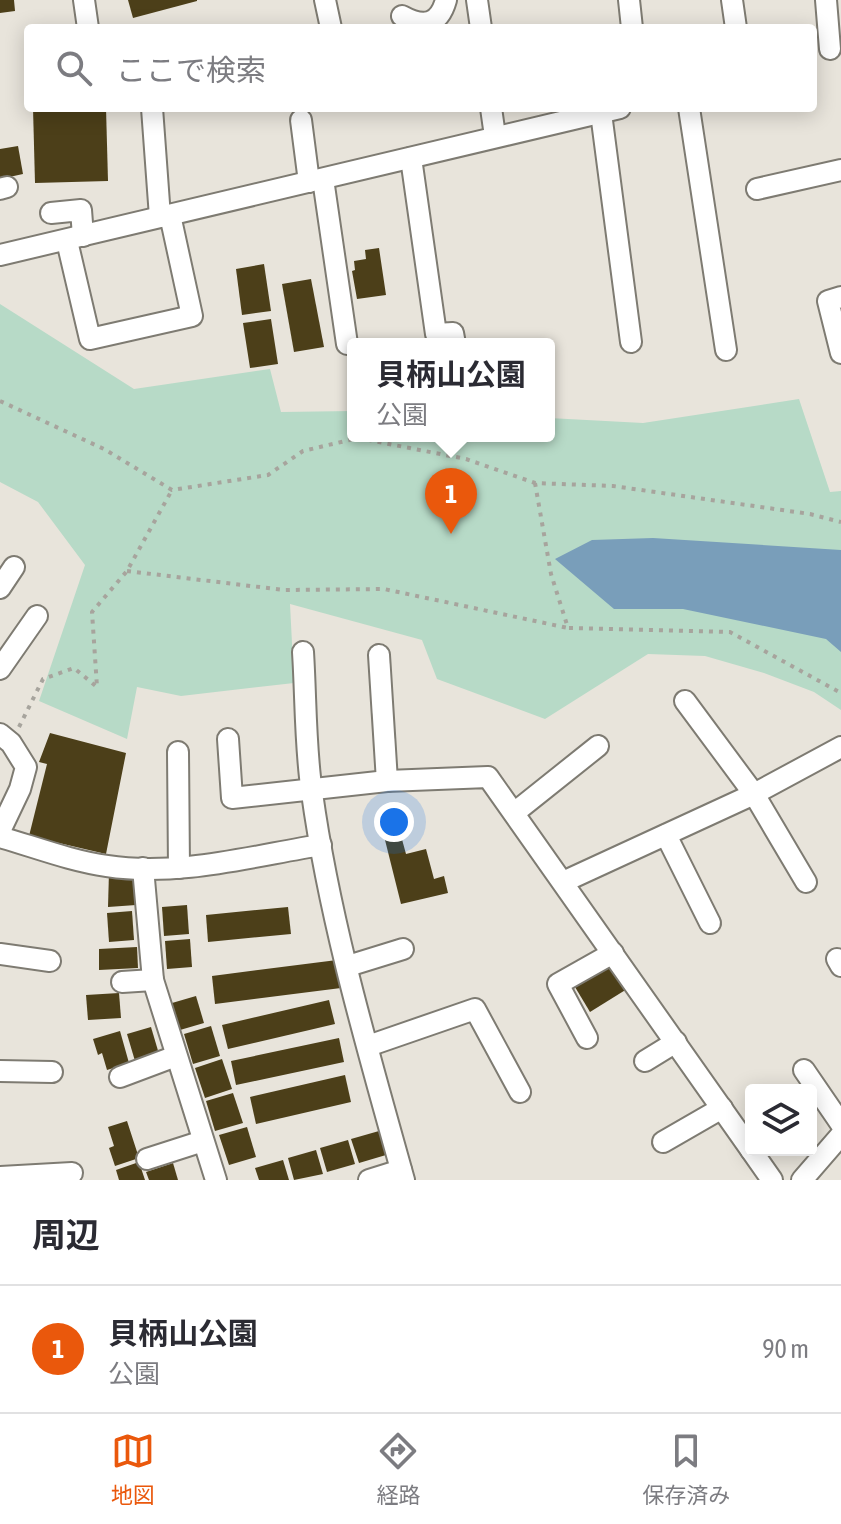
<!DOCTYPE html>
<html lang="ja">
<head>
<meta charset="utf-8">
<style>
	:root { --surface:#fff; --page:#f7f7f7; --text:#2b2b33; --muted:#7c7c81; --line:#e1e1e2; --accent:#ea580c }
	body { margin:0; font-family:"Asap Condensed","Noto Sans JP",sans-serif; background:var(--page); color:var(--text) }
	.controls { position:absolute; right:24px; bottom:24px; display:grid; overflow:hidden; border-radius:8px; box-shadow:0 4px 20px #0003 }
	.controls button { width:72px; height:72px; display:grid; place-items:center; padding:0; border:0; border-bottom:2px solid var(--line); background:var(--surface); color:var(--text); font:40px sans-serif }
	.you { position:absolute; left:394px; top:822px; width:28px; height:28px; margin:-20px; border:6px solid #fff; border-radius:50%; background:#1a73e8; box-shadow:0 0 0 12px #1a73e833 }
	.badge { display:grid; place-items:center; width:52px; height:52px; border-radius:50%; background:var(--accent); color:#fff; font-size:26px; font-weight:700 }
	.pin { position:absolute; translate:-50% -66px; filter:drop-shadow(0 2px 4px #0008) }
	.pin::after { content:''; position:absolute; top:42px; width:28px; height:24px; background:inherit; clip-path:polygon(0 0,100% 0,50% 100%) }
	.popup { position:absolute; left:347px; top:338px; width:208px; height:104px; box-sizing:border-box; display:grid; place-content:center; border-radius:8px; background:var(--surface); filter:drop-shadow(0 2px 6px #0005); font-size:26px; white-space:nowrap; color:var(--muted) }
	.popup b { font-size:30px; color:var(--text) }
	.popup::after { content:''; position:absolute; left:50%; top:100%; margin-left:-16px; border:16px solid transparent; border-top-color:var(--surface) }
	.list { margin:0; padding:0; list-style:none }
	h2 { display:flex; justify-content:space-between; align-items:center; height:104px; margin:0; padding:0 32px; font-size:34px }
	h2 small { font-size:26px; font-weight:400; color:var(--muted) }
	.list li { display:grid; grid-template-columns:52px 1fr auto; gap:24px; align-items:center; box-sizing:border-box; height:128px; padding:0 32px; border-top:2px solid var(--line) }
	.list b { display:block; font-size:30px; white-space:nowrap }
	.list p { margin:0; font-size:26px; white-space:nowrap; color:var(--muted) }
	.list em { font-size:26px; font-style:normal; color:var(--muted) }
	.icon { flex:none; width:44px; height:44px; fill:none; stroke:currentColor; stroke-width:2; stroke-linecap:round; stroke-linejoin:round }
	.map { position:relative; flex:none; width:841px; height:1180px; overflow:hidden }
	.search { position:absolute; background:var(--surface); box-shadow:0 4px 20px #0003; left:24px; right:24px; top:24px; height:88px; display:flex; align-items:center; gap:20px; box-sizing:border-box; padding:0 28px; border-radius:8px; color:var(--muted); font-size:30px }
	.sheet { height:232px; background:var(--surface) }
	nav { display:flex; justify-content:space-around; align-items:center; box-sizing:border-box; height:112px; border-top:2px solid var(--line); background:var(--surface); font-size:22px; color:var(--muted) }
	nav a { display:grid; justify-items:center; gap:4px }
	nav .on { color:var(--accent) }
	.map>svg:first-child { display:block }
	.green { fill:#b7dac7 }
	.water { fill:#799eba }
	.building { fill:#4c3f19 }
	.lines { fill:none; stroke-linecap:round; stroke-linejoin:round }
	.minor-casing { stroke:#7e7b72; stroke-width:24 }
	.path { stroke:#a7a49d; stroke-width:4; stroke-dasharray:4 6; stroke-linecap:butt }
	.minor { stroke:#fff; stroke-width:20 }
</style>
</head>
<body>
<div class="map">
<svg width="841" height="1180" viewBox="0 0 841 1180">
	<rect width="100%" height="100%" fill="#e8e4db"/>
	<path class="green" d="M 0,304 L 134,389 L 270,369 L 281,412 L 353,411 L 353,436 L 549,436 L 549,418 L 643,423 L 799,399 L 830,492 L 841,491 L 841,710 L 814,692 L 764,673 L 705,656 L 648,654 L 545,719 L 437,679 L 422,640 L 290,604 L 294,683 L 181,696 L 137,687 L 127,739 L 39,701 L 85,565 L 38,502 L 0,482 Z"/>
	<path class="water" d="M 653,538 L 841,550 L 841,652 L 826,639 L 683,609 L 614,609 L 555,559 L 592,540 Z"/>
	<g class="building">
		<path d="M 0,0 L 14,0 L 15,11 L 0,13 Z"/>
		<path d="M 128,0 L 197,0 L 197,1 L 133,18 Z"/>
		<path d="M 33,108 L 106,108 L 108,181 L 35,183 Z"/>
		<path d="M 18,146 L 23,174 L 0,179 L 0,149 Z"/>
		<path d="M 379,248 L 386,295 L 357,299 L 352,271 L 355,270 L 354,261 L 366,259 L 365,250 Z"/>
		<path d="M 264,264 L 271,311 L 242,315 L 236,269 Z"/>
		<path d="M 311,279 L 324,347 L 294,352 L 282,284 Z"/>
		<path d="M 271,319 L 278,364 L 250,368 L 243,323 Z"/>
		<path d="M 50,733 L 126,753 L 106,854 L 29,836 L 47,764 L 39,762 Z"/>
		<path d="M 400,832 L 406,854 L 426,849 L 434,879 L 444,876 L 448,893 L 401,904 L 384,836 Z"/>
		<path d="M 134,871 L 136,905 L 108,907 L 109,872 Z"/>
		<path d="M 187,905 L 189,934 L 164,936 L 162,907 Z"/>
		<path d="M 288,907 L 291,934 L 208,942 L 206,915 Z"/>
		<path d="M 132,911 L 134,940 L 109,942 L 107,913 Z"/>
		<path d="M 190,939 L 192,967 L 167,969 L 165,941 Z"/>
		<path d="M 137,947 L 138,968 L 99,970 L 99,949 Z"/>
		<path d="M 337,960 L 341,988 L 215,1004 L 212,976 Z"/>
		<path d="M 612,965 L 627,989 L 590,1012 L 575,987 Z"/>
		<path d="M 119,993 L 121,1018 L 88,1020 L 86,995 Z"/>
		<path d="M 196,996 L 204,1023 L 180,1030 L 172,1003 Z"/>
		<path d="M 329,1000 L 335,1024 L 228,1049 L 222,1025 Z"/>
		<path d="M 211,1026 L 220,1056 L 193,1064 L 184,1034 Z"/>
		<path d="M 151,1027 L 159,1054 L 135,1061 L 127,1034 Z"/>
		<path d="M 120,1031 L 129,1063 L 107,1070 L 102,1053 L 98,1055 L 93,1039 Z"/>
		<path d="M 339,1038 L 344,1062 L 236,1085 L 231,1061 Z"/>
		<path d="M 222,1059 L 232,1089 L 205,1098 L 195,1068 Z"/>
		<path d="M 345,1075 L 351,1102 L 256,1124 L 250,1097 Z"/>
		<path d="M 233,1093 L 243,1123 L 215,1131 L 206,1101 Z"/>
		<path d="M 127,1121 L 139,1158 L 115,1166 L 109,1148 L 114,1146 L 108,1127 Z"/>
		<path d="M 247,1127 L 256,1157 L 229,1165 L 219,1135 Z"/>
		<path d="M 379,1131 L 386,1155 L 359,1163 L 351,1139 Z"/>
		<path d="M 348,1140 L 355,1164 L 327,1172 L 320,1148 Z"/>
		<path d="M 316,1150 L 323,1174 L 294,1180 L 288,1158 Z"/>
		<path d="M 283,1160 L 289,1180 L 259,1180 L 255,1168 Z"/>
		<path d="M 139,1162 L 145,1180 L 119,1180 L 116,1170 Z"/>
		<path d="M 173,1163 L 178,1180 L 149,1180 L 146,1172 Z"/>
	</g>
	<g class="lines">
		<g class="minor-casing">
			<g id="minor">
				<path d="M 84,0 L 88,28"/>
				<path d="M 325,0 L 331,28"/>
				<path d="M 477,0 L 481,28"/>
				<path d="M 629,0 L 632,28"/>
				<path d="M 732,0 L 736,28"/>
				<path d="M 826,0 L 830,49"/>
				<path d="M 402,16 C 424,28 439,25 446,0"/>
				<path d="M 152,108 L 160,217"/>
				<path d="M 491,108 L 495,136"/>
				<path d="M 689,108 L 726,350"/>
				<path d="M 601,113 L 631,342"/>
				<path d="M 301,120 L 309,182"/>
				<path d="M 411,158 L 436,334 L 453,333 L 455,344"/>
				<path d="M 323,179 L 347,344"/>
				<path d="M 0,189 L 7,187"/>
				<path d="M 757,189 L 841,170"/>
				<path d="M 51,213 L 81,210 L 83,236"/>
				<path d="M 67,241 L 90,339 L 192,316 L 170,215"/>
				<path d="M 0,255 L 620,108"/>
				<path d="M 841,297 L 828,301 L 841,353"/>
				<path d="M 0,588 L 14,567"/>
				<path d="M 303,652 C 306,699 305,747 312,793 C 330,923 369,1054 404,1180"/>
				<path d="M 379,655 L 387,781"/>
				<path d="M 0,669 L 37,616"/>
				<path d="M 685,701 L 754,794 L 806,882"/>
				<path d="M 0,734 L 11,743 L 26,767 L 20,789 L 0,831"/>
				<path d="M 228,739 L 232,798 L 387,781 L 488,777 L 751,1150"/>
				<path d="M 178,752 L 179,868"/>
				<path d="M 514,813 L 598,746"/>
				<path d="M 666,835 L 710,923"/>
				<path d="M 0,837 C 35,847 71,861 107,866 C 178,877 252,856 321,845"/>
				<path d="M 143,868 L 153,980 L 216,1180"/>
				<path d="M 563,882 L 754,794 L 841,747"/>
				<path d="M 0,954 L 50,961"/>
				<path d="M 837,959 L 841,966"/>
				<path d="M 348,966 L 403,949"/>
				<path d="M 122,982 L 153,980"/>
				<path d="M 587,1038 L 558,984 L 613,953"/>
				<path d="M 368,1046 L 475,1009 L 520,1092"/>
				<path d="M 645,1061 L 676,1042"/>
				<path d="M 804,1070 L 841,1124"/>
				<path d="M 0,1071 L 52,1072"/>
				<path d="M 120,1077 L 176,1056"/>
				<path d="M 663,1142 L 722,1108"/>
				<path d="M 751,1150 L 772,1180"/>
				<path d="M 147,1159 L 203,1141"/>
				<path d="M 0,1177 L 72,1173"/>
				<path d="M 369,1180 L 401,1170"/>
				<path d="M 802,1180 L 841,1135"/>
			</g>
		</g>
		<g class="path">
			<path d="M 0,401 L 104,449 L 172,490 L 268,475 L 303,451 L 358,438 L 466,459 L 535,483 L 613,486 L 810,514 L 841,522"/>
			<path d="M 535,483 L 551,574 L 568,628 L 730,632 L 841,693"/>
			<path d="M 127,571 L 284,590 L 384,589 L 568,628"/>
			<path d="M 19,727 L 43,679 L 74,668 L 97,687 L 92,612 L 127,571 L 172,490"/>
		</g>
		<use href="#minor" class="minor"/>
	</g>
</svg>
<div class="controls">
<button><svg class="icon" aria-label="layers" viewBox="0 0 24 24"><path d="M12 4l9 5-9 5-9-5zM3 14l9 5 9-5"/></svg></button>
</div>
<div class="you"></div>
<div class="pin badge" style="left:451px;top:534px">1</div>
<div class="popup"><b>貝柄山公園</b>公園</div>
<div class="search"><svg class="icon" aria-label="search" viewBox="0 0 24 24"><circle cx="10" cy="10" r="6"/><path d="M15 15l6 6"/></svg>ここで検索</div>
</div>
<section class="sheet">
<h2>周辺<small></small></h2>
<ul class="list">
<li><span class="badge">1</span><div><b>貝柄山公園</b><p>公園</p></div><em>90 m</em></li>
</ul>
</section>
<nav>
<a class="on"><svg class="icon" aria-label="map" viewBox="0 0 24 24"><path d="M3 6l6-2 6 2 6-2v14l-6 2-6-2-6 2zM9 4v14M15 6v14"/></svg>地図</a>
<a><svg class="icon" aria-label="directions" viewBox="0 0 24 24"><path d="M12 3l9 9-9 9-9-9zM9 14v-3h6M13 9l2 2-2 2"/></svg>経路</a>
<a><svg class="icon" aria-label="saved" viewBox="0 0 24 24"><path d="M7 4h10v16l-5-4-5 4z"/></svg>保存済み</a>
</nav>
</body>
</html>
